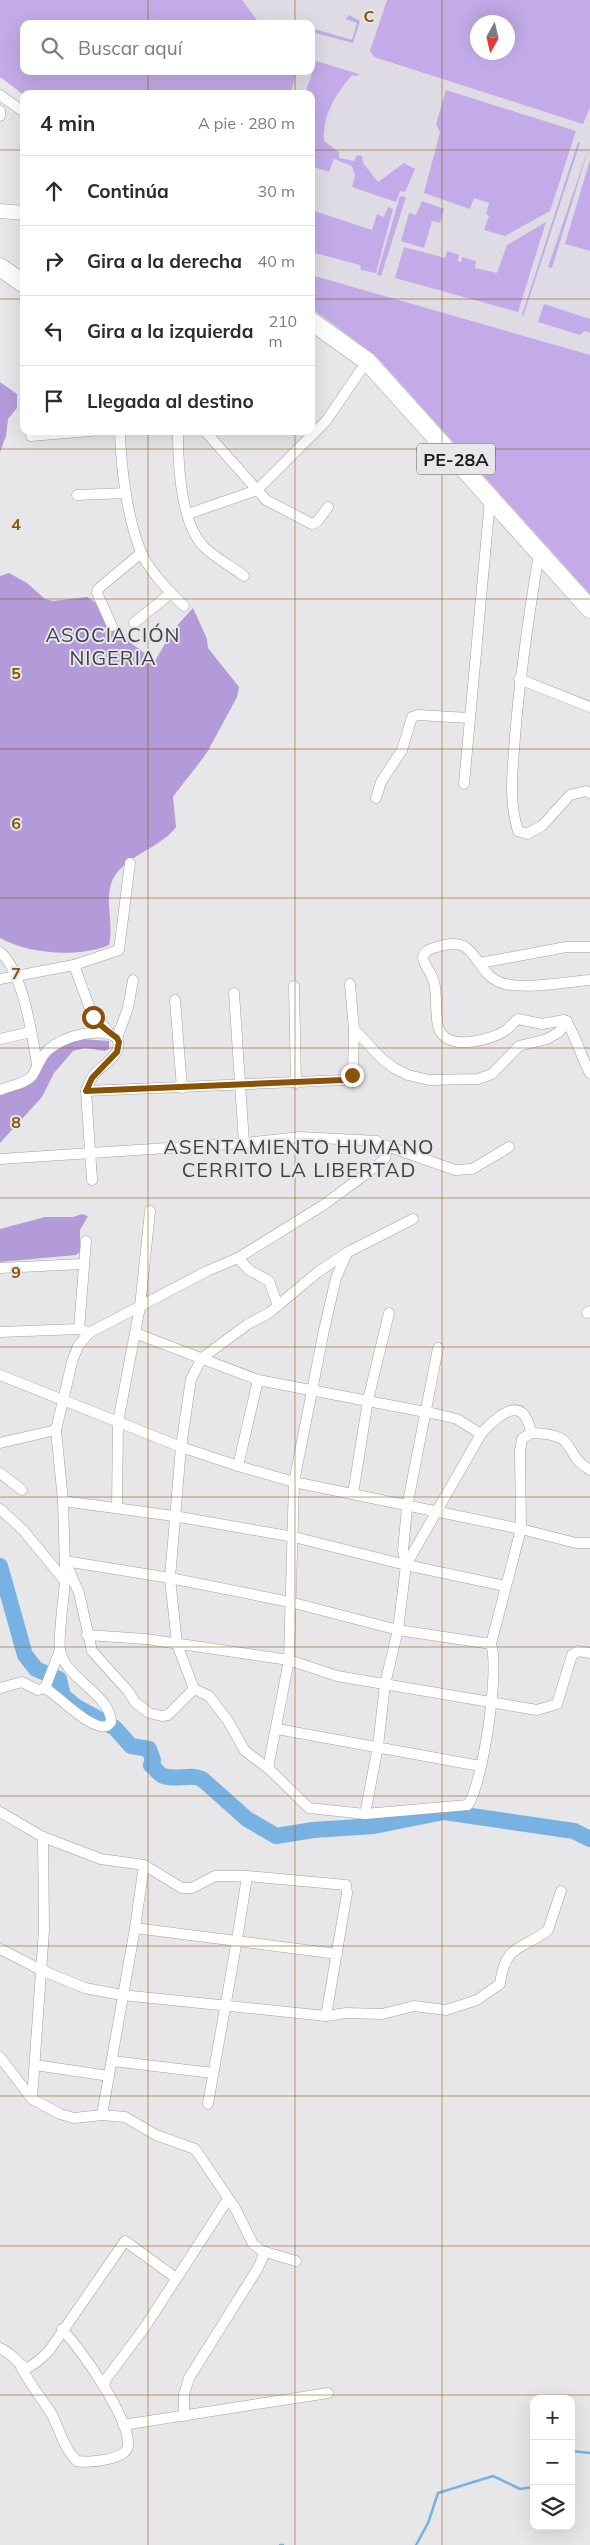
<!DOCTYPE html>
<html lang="es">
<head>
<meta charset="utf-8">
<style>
	:root { --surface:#fff; --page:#f7f7f7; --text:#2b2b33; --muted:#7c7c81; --line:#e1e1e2 }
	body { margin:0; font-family:Mulish,sans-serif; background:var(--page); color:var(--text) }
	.controls { position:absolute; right:15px; bottom:15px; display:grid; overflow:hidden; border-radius:10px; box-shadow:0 5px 20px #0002 }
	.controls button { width:45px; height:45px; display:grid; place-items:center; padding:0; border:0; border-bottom:1px solid var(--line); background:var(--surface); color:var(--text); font:25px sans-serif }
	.compass { position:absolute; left:470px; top:15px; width:45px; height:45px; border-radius:50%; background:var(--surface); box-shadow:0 5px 20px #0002; rotate:188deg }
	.stop { position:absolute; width:15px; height:15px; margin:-11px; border:4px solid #8a5206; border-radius:50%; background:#fff }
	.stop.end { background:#8a5206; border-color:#fff; box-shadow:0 1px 5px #0008 }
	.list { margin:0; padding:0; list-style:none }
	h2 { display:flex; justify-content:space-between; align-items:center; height:65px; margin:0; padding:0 20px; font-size:21px }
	h2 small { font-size:16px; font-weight:400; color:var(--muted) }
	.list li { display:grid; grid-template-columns:32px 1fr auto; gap:15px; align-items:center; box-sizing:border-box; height:70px; padding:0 20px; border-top:1px solid var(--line) }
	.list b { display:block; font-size:19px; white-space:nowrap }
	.list em { font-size:16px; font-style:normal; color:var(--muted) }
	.icon { flex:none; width:28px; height:28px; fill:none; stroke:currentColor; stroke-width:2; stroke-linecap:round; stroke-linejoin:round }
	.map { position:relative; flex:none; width:590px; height:2545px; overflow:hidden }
	.search { position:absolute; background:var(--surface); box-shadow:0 5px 20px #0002; left:20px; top:20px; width:295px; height:55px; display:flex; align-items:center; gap:12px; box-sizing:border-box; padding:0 18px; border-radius:10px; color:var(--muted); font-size:19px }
	.panel { position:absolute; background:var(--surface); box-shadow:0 5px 20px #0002; left:20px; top:90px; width:295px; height:345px; border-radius:10px }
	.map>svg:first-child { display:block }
	.built { fill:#dedbe5; fill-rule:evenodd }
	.green { fill:#c2abe8; fill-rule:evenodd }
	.forest { fill:#b39ad9 }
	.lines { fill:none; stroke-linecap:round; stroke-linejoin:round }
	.stream { stroke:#77b2e3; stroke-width:2.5 }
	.river { stroke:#77b2e3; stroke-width:16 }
	.street-casing { stroke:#a2a1a4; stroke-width:11 }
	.secondary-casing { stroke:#a2a1a4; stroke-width:15 }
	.highway-casing { stroke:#a2a1a4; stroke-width:19 }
	.street { stroke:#fff; stroke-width:10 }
	.secondary { stroke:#fff; stroke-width:14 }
	.highway { stroke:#fff; stroke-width:18 }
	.route { stroke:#8a5206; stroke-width:6 }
	.grid { fill:none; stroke:#8a5206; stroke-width:1; stroke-opacity:0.55 }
	.labels { text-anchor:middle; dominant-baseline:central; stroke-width:4; stroke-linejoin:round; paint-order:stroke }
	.shield { fill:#e7e6e9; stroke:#5b5a5c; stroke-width:1 }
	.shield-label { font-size:18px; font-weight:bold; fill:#1f1e1f }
	.neighbourhood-label { font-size:20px; letter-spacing:1px; fill:#424144; stroke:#e7e6e9 }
	.grid-label { font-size:16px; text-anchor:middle; font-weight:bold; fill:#8a5206; stroke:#e7e6e9; stroke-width:4; stroke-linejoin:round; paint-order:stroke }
</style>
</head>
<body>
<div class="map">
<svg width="590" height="2545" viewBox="0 0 590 2545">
	<rect width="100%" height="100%" fill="#e7e6e9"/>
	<path class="built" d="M 0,0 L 590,0 L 590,594 L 375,355 L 311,308 L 311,94 L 24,95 L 0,77 ZM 478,22 L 508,22 L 508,52 L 478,52 ZM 24,24 L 311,24 L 311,71 L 24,71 Z"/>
	<g class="green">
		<path d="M 0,0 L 242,0 L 260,24 L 24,24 L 24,71 L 297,71 L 290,94 L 24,95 L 0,77 Z"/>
		<path d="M 387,0 L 590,0 L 590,108 L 583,124 L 374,57 L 370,51 ZM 478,22 L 508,22 L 508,52 L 478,52 Z"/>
		<path d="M 349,15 L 360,21 L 353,43 L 311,32 L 311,28 L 352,40 L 357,23 L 345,19 Z"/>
		<path d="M 316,61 L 359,74 L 357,76 L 352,75 C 336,94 322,115 324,141 L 339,152 L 339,158 L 354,161 L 357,155 L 362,156 L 363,163 L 378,182 L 404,163 L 415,169 L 405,192 L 400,191 L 396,202 L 352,187 L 355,176 L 352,166 L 334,159 L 329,172 L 311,166 L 311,94 L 305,94 Z"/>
		<path d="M 446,90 L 576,131 L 550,211 L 505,236 L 484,230 L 489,216 L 486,214 L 489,203 L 474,198 L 470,209 L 424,193 L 440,132 L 436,124 Z"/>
		<path d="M 578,142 L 580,143 L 523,317 L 522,315 Z"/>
		<path d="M 590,144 L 552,268 L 548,267 Z"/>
		<path d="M 590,160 L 590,251 L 565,244 Z"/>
		<path d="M 400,196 L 406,197 L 381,276 L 377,275 Z"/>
		<path d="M 422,201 L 444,209 L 440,223 L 432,221 L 424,248 L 401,241 L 409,213 L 416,215 Z"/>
		<path d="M 388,207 L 393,209 L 376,273 L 361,270 L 360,265 L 311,252 L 311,210 L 372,230 L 377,214 L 384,217 Z"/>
		<path d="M 546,222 L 518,312 L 395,278 L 404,247 L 445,258 L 447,251 L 459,255 L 458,261 L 461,262 L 462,257 L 476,261 L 475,268 L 497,273 L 507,245 Z"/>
		<path d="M 311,275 L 590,355 L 590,594 L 375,355 L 311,308 Z"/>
		<path d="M 544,304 L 590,319 L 590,333 L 584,331 L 580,335 L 538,322 Z"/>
	</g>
	<g class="forest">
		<path d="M 0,382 L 17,394 L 17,408 L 8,419 L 6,436 L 0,452 Z"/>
		<path d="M 9,573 L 27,583 L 45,599 L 53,601 L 87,597 L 101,606 L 131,643 L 155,661 L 173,630 L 193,608 L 207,639 L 208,648 L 239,687 L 237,697 L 210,747 C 209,752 180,787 173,797 L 176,827 C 159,850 119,857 111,884 C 105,904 114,924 109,945 C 79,958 28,954 0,938 L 0,576 Z"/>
		<path d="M 68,1038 L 109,1041 L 109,1049 L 105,1051 L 85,1048 L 73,1051 L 54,1073 L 42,1097 L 0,1143 L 0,1090 L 29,1076 Z"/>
		<path d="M 82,1214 L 88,1216 L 80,1230 L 80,1252 L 76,1255 L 0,1262 L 0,1229 L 45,1217 L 73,1217 Z"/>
	</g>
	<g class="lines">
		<g class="stream">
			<path d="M 571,2451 L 590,2453"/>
			<path d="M 280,2545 L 283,2545"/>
			<path d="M 416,2545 L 428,2523 L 438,2493 L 493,2476 L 520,2489 L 534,2487"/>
		</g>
		<path class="river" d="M 0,1566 L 25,1655 L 36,1669 L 59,1679 L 63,1696 L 75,1706 L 115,1728 L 131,1746 L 149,1749 L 153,1760 L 151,1765 C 155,1768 159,1775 164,1776 C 177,1781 189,1773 202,1779 L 247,1819 L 276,1836 L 313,1830 L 374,1826 L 444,1812 L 574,1831 L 590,1839"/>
		<g class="street-casing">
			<g id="street">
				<path d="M 0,95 L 24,112"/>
				<path d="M 0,111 L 0,116"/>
				<path d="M 120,431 C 121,469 127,517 141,552 C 148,569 170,593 184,606"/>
				<path d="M 178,431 C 178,464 180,521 203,546 C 215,558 231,566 244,576"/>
				<path d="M 205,431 L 266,500 L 312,524 L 317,522 L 328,507"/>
				<path d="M 31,436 L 91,431"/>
				<path d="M 77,495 L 126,493"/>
				<path d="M 188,514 L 257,490 L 326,421 L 367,361"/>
				<path d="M 539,553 C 529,614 520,674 515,736 C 513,769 508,799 518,831 L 527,834 L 542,826 L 570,795 L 586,791 L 590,793"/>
				<path d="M 134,623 L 171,593"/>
				<path d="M 112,626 L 97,593 L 98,589 L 141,553"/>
				<path d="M 519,679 L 590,707"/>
				<path d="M 464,784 L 490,500"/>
				<path d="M 376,798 L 381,782 L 402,750 L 412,717 L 418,715 L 469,718"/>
				<path d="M 0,952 C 23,971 32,1035 37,1064"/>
				<path d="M 480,963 L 566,947 L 590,947"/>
				<path d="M 74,965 L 93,1017 L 106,1028 L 109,1034"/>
				<path d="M 0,979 L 74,965 L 119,950 L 130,863"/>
				<path d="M 590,980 C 565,982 529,989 505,984 C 471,975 481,932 437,947 C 430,949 425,950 423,958 C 424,966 432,973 434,982 C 438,997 434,1015 439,1029 C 448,1052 492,1040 506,1030 C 511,1027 513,1022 518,1019 L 542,1024 L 564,1020 C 572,1025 583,1062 590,1073"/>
				<path d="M 350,984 L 354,1029 L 381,1058 L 394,1068 L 408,1075 L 429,1080 L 478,1079 L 492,1074 L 519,1046 L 547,1039 L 559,1032 L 567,1021"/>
				<path d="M 294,986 L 296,1083"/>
				<path d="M 234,993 L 244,1143"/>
				<path d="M 175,1000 L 182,1088"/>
				<path d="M 0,1039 L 31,1032"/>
				<path d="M 0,1090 C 9,1086 25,1084 32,1076 C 38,1067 40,1057 48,1050 C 64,1036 100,1026 117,1038 L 128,1008 L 133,980"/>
				<path d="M 86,1091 L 343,1080 L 353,1075 L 354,1029"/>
				<path d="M 384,1145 L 455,1170 L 472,1169 L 509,1147"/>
				<path d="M 0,1159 L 244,1143 L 300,1137 L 377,1141 L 387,1149 L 385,1158 L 379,1164 L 325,1204 L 238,1258 L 207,1271 L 89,1333 L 79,1329 L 0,1332"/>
				<path d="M 92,1180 L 86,1091 C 88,1086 90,1080 93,1076 C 101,1065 125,1054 117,1038"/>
				<path d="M 150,1211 L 140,1307 L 135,1333 L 258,1380 L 436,1414 L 457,1419 L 481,1434"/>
				<path d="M 238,1258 L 249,1270 L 269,1281 L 278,1306"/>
				<path d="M 0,1268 L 82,1264"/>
				<path d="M 587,1313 L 590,1311"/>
				<path d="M 79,1329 L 86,1241"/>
				<path d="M 89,1333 L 78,1346 L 72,1362 L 56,1430 L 63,1501 L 174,1516 L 294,1537 L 406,1565 L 505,1586"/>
				<path d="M 0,1375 L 181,1447 L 238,1466 L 294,1482 L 521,1529 L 576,1543 L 590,1543"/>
				<path d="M 531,1433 C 581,1434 560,1452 590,1470"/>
				<path d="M 0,1443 L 56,1430"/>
				<path d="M 238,1466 L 258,1380"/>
				<path d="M 0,1473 L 22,1490"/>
				<path d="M 353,1494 L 368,1400 L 389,1313"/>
				<path d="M 63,1501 L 65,1567"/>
				<path d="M 117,1508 L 118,1422 L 135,1333"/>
				<path d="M 0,1509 L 23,1530 L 65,1581 C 64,1597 58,1636 60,1651 C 66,1679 111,1695 111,1722 L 107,1726 C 91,1731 59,1696 45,1688 L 38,1690 L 22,1682 L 0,1688"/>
				<path d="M 87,1635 L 146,1639 L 289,1660 L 337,1676 L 537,1710 L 557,1704 L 572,1655 L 578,1651 L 590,1653"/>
				<path d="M 45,1688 L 60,1650"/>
				<path d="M 194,1689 L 209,1696 L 228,1721 L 245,1751 L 268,1768 L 309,1808 L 365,1814 L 468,1805 C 483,1783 500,1669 491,1644 L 521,1529 L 520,1451 L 522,1439 L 531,1433 C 524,1392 498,1415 481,1434 L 406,1565"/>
				<path d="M 194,1689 L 168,1715 L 162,1716 L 149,1713 L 135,1702 L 128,1691 L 92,1651 L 79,1593 L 65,1561 L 170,1578 L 290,1602 L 398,1630 L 491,1644"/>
				<path d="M 194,1689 L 177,1644 L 170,1578 L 181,1447 L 191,1379 L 202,1358 L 248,1324 L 269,1313 L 318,1272 L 348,1252 L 413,1219"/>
				<path d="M 277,1729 L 480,1766"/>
				<path d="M 268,1768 L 289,1660 L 294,1482 L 324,1330 L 336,1278 L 347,1253"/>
				<path d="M 0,1812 L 43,1837 L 101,1859 L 144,1865 L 182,1888 L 192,1888 L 215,1876 L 247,1876 L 346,1885 L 347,1893 L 326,2016"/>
				<path d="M 365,1814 L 378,1746 L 385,1684 L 398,1630 L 406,1565 L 403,1551 L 407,1507 L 438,1348"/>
				<path d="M 135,1928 L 337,1954"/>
				<path d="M 0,1949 L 41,1970 L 85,1988 L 122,1995 L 326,2016 L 346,2013 L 382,2014 L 414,2006 L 446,2010 L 477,2000 L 500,1984 C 505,1943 521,1951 548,1930 L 561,1891"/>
				<path d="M 0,2057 L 32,2099 L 60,2114 L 74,2118 L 102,2115 L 125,2117 L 156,2135 L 195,2149 L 235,2208 L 253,2244 L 262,2251 L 296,2261"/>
				<path d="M 112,2061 L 213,2073"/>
				<path d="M 35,2065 L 109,2076"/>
				<path d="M 32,2099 L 44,1930 L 43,1837"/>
				<path d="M 208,2104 C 221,2028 236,1952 247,1876"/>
				<path d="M 102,2115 L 135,1928 L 144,1865"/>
				<path d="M 0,2348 C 28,2362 17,2382 49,2351 L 125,2241 L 176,2278"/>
				<path d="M 21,2367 C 30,2384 41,2398 51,2413 C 60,2429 63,2448 77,2461 C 88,2463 128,2460 128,2445 C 130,2418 81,2350 62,2329"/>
				<path d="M 104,2387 L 106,2379 L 145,2327 L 228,2199"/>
				<path d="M 184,2416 L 184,2395 L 189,2378 L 258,2268 L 265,2252"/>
				<path d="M 123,2425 L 328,2393"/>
			</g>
		</g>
		<g class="secondary-casing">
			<path id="secondary" d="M 0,211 L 24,213"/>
		</g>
		<g class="highway-casing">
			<g id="highway">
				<path d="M 0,267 L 24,284"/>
				<path d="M 311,321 L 367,361 L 590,609"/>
			</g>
		</g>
		<use href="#street" class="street"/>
		<use href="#secondary" class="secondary"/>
		<use href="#highway" class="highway"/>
	</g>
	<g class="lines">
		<path class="route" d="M 93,1017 C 100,1026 109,1032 117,1038 L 119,1042 L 117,1052 L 92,1078 L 86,1091 L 343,1080 L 352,1075"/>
	</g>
	<path class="grid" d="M 148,0 L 148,24M 295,0 L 295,24M 442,0 L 442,2545M 148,71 L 148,94M 295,71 L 295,94M 0,150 L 24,150M 311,150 L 590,150M 0,299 L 24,299M 311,299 L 590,299M 148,431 L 148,2545M 295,431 L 295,2545M 0,449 L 590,449M 0,599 L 590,599M 0,749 L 590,749M 0,898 L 590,898M 0,1048 L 590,1048M 0,1198 L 590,1198M 0,1347 L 590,1347M 0,1497 L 590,1497M 0,1647 L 590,1647M 0,1796 L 590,1796M 0,1946 L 590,1946M 0,2096 L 590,2096M 0,2246 L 590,2246M 0,2395 L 590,2395"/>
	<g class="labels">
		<rect class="shield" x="417" y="443.5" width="78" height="31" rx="4"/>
		<g class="shield-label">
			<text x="456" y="459">PE-28A</text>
		</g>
		<g class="neighbourhood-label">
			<text x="113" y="634">ASOCIACIÓN<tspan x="113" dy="23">NIGERIA</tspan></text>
			<text x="299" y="1146">ASENTAMIENTO HUMANO<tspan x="299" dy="23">CERRITO LA LIBERTAD</tspan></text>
		</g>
	</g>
	<g class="grid-label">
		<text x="369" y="22">C</text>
		<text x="16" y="530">4</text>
		<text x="16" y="679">5</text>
		<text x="16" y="829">6</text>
		<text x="16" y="979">7</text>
		<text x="16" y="1128">8</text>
		<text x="16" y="1278">9</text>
	</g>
</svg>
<div class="controls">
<button>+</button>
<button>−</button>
<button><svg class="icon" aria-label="layers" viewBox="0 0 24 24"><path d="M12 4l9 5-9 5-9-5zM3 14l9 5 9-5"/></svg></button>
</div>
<svg class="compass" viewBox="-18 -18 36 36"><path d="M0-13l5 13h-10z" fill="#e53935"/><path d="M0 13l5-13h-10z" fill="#7c7c81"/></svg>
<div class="stop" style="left:93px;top:1017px"></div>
<div class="stop end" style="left:352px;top:1075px"></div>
<div class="search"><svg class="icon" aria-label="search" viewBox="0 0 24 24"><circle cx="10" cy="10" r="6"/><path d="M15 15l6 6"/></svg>Buscar aquí</div>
<section class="panel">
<h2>4 min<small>A pie · 280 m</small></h2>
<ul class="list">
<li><svg class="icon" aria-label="ahead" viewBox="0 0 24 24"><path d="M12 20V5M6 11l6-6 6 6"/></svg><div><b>Continúa</b></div><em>30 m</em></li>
<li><svg class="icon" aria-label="right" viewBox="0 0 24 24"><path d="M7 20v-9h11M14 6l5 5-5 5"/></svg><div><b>Gira a la derecha</b></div><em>40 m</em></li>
<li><svg class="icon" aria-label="left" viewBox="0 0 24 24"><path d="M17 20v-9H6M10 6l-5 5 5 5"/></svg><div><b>Gira a la izquierda</b></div><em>210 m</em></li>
<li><svg class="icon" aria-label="arrive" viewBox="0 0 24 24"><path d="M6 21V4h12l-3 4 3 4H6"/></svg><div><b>Llegada al destino</b></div></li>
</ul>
</section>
</div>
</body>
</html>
